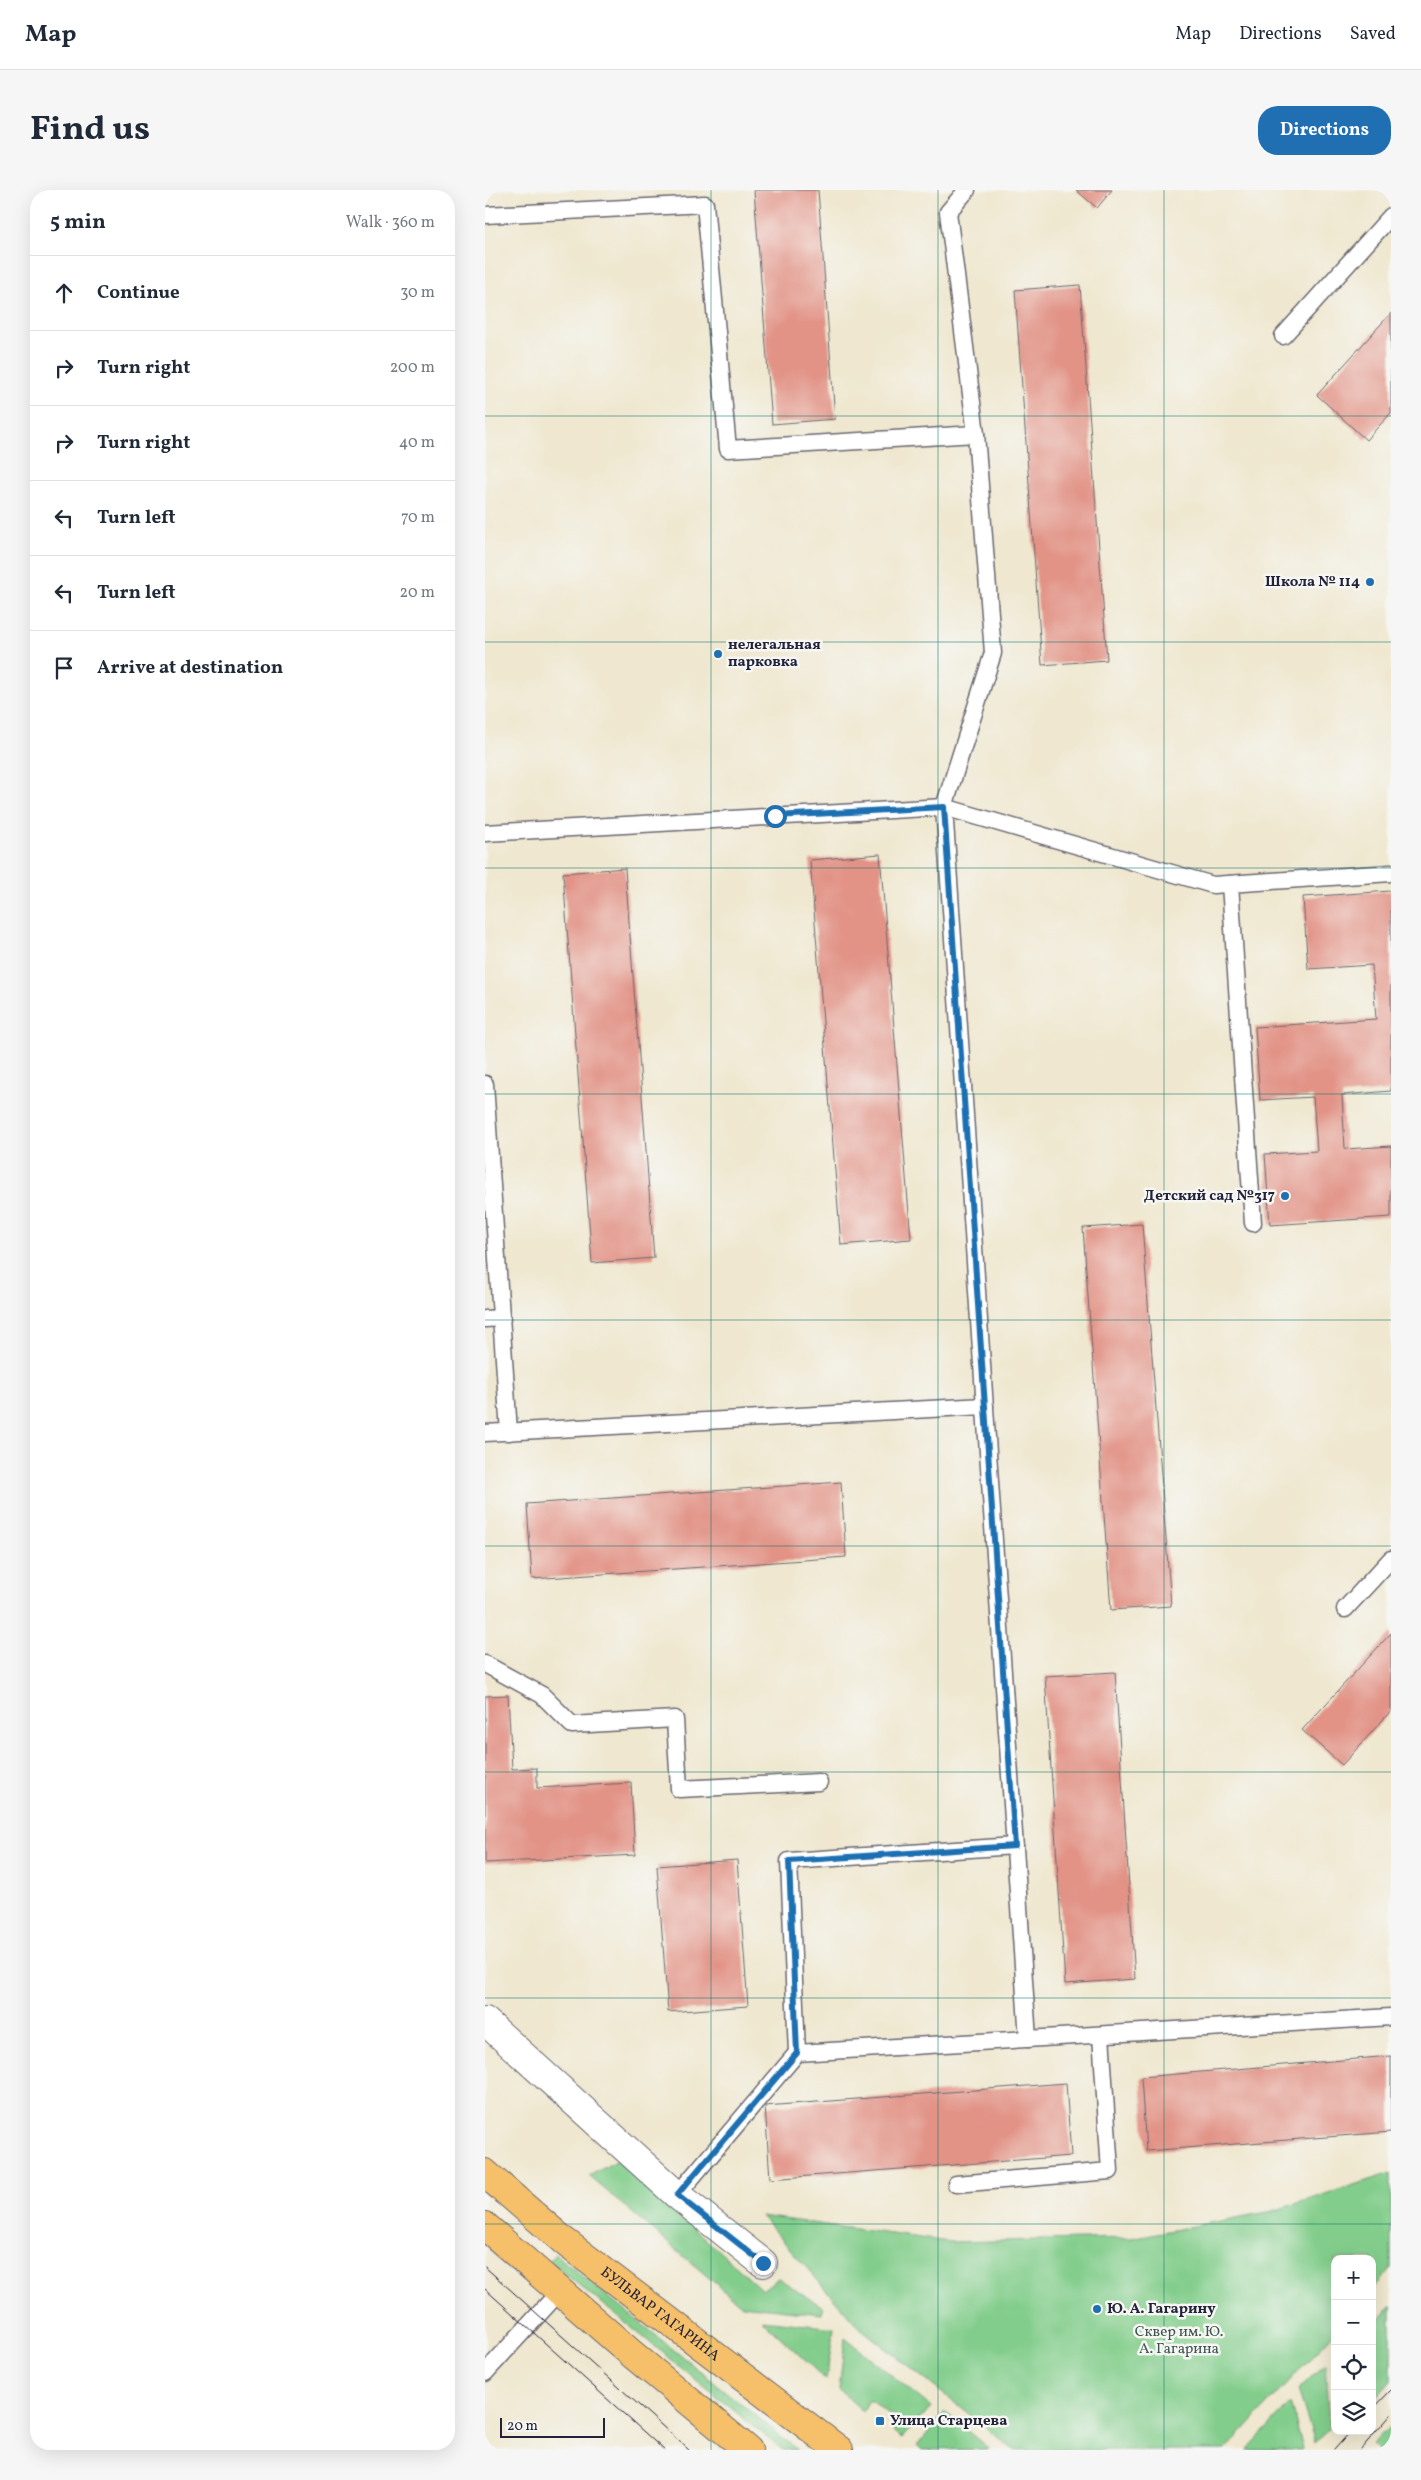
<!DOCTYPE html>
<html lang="en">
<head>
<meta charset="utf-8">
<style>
	:root { --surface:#fff; --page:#f6f6f7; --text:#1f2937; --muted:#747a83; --line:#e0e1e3; --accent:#1f6fb2 }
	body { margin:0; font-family:Vollkorn,serif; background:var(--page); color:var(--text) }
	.controls { position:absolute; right:15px; bottom:15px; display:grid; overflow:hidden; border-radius:10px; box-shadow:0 5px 20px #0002 }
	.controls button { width:45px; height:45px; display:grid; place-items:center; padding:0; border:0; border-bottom:1px solid var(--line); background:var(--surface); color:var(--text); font:25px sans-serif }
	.scale { position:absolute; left:15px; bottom:12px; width:105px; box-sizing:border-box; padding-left:5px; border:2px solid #22223b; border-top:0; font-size:14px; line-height:18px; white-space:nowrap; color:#22223b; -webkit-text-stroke:4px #f6f6f2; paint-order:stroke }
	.stop { position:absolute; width:15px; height:15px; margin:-11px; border:4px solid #1f6fb2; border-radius:50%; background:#fff }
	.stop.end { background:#1f6fb2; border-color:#fff; box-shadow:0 1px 5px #0008 }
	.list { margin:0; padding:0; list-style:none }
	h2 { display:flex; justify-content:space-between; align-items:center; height:65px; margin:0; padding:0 20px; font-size:21px }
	h2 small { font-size:16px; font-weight:400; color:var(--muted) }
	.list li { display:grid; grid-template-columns:32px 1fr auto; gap:15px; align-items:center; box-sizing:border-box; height:75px; padding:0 20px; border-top:1px solid var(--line) }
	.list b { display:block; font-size:19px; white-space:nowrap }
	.list em { font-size:16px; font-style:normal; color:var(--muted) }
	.icon { flex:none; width:28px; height:28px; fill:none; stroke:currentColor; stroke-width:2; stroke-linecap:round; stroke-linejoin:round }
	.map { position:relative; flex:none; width:906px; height:2260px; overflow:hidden; border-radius:20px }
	header { display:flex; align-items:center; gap:30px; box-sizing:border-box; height:70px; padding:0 25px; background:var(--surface); border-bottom:1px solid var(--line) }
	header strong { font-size:24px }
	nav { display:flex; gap:28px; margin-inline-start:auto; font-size:18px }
	.intro { display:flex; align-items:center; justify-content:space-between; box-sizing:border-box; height:120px; padding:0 30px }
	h1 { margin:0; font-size:35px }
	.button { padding:12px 22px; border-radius:20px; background:var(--accent); color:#fff; font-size:18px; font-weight:700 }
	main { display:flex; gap:30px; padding:0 30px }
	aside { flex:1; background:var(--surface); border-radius:20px; box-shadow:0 5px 20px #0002 }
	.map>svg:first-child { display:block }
	.green { fill:#82cd8b; stroke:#527863 }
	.building { fill:#e29386 }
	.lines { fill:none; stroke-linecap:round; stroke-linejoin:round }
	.service-casing { stroke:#6a676f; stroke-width:19 }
	.minor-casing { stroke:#6a676f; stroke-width:30 }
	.primary-casing { stroke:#6a676f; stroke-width:30 }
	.service { stroke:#fff; stroke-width:16 }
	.minor { stroke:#fff; stroke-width:28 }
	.primary { stroke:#f6c06b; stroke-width:28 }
	.tram { stroke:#22223b; stroke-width:1 }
	.route { stroke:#1f6fb2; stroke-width:6 }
	.grid { fill:none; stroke:#0f766e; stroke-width:1; stroke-opacity:0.55 }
	.poi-dot { fill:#1f6fb2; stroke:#f6f6f2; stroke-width:2 }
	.labels { text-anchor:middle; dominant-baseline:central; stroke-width:5; stroke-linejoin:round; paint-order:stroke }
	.poi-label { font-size:15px; font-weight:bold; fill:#22223b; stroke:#f6f6f2; text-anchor:start }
	.street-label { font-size:15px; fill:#22223b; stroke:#f6f6f2 }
	.park-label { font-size:15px; fill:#3f5553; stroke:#f6f6f2 }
</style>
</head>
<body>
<header>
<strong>Map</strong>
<nav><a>Map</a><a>Directions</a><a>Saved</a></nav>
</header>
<div class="intro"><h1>Find us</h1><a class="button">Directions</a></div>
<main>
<aside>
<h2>5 min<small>Walk · 360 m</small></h2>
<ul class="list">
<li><svg class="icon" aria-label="ahead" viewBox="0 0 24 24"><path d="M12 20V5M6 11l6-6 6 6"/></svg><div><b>Continue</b></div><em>30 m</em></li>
<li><svg class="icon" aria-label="right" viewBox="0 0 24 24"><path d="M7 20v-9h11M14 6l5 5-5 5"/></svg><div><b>Turn right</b></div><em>200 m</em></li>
<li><svg class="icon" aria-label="right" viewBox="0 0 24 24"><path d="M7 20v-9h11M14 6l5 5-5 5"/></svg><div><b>Turn right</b></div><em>40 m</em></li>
<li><svg class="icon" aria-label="left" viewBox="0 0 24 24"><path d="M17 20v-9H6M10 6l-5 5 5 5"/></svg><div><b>Turn left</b></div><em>70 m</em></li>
<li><svg class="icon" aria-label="left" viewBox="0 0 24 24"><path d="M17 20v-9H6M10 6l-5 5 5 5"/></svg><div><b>Turn left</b></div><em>20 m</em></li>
<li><svg class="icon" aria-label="arrive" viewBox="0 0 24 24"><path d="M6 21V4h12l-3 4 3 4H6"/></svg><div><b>Arrive at destination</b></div></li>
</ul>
</aside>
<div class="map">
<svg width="906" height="2260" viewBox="0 0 906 2260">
	<rect width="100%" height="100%" fill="#f6f6f2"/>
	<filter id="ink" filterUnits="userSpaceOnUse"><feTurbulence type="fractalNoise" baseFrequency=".02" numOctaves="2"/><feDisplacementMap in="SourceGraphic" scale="10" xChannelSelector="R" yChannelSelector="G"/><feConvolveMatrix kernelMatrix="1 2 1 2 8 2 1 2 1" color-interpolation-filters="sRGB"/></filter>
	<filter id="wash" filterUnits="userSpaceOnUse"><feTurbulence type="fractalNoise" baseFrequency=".0096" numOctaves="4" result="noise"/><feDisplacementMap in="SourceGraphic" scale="20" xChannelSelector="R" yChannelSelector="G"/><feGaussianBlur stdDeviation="1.12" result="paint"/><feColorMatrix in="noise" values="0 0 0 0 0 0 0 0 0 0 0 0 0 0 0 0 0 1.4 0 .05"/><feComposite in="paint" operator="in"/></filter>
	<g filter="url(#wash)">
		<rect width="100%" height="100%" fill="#efe7cf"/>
		<g class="green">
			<path d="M 133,1970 L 277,2100 L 293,2088 L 338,2117 L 337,2124 L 256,2115 L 104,1986 Z"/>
			<path d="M 906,1983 L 906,2079 L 887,2100 L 887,2069 L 850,2069 L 850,2142 L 740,2260 L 529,2260 L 374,2137 L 276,2026 L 464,2052 L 646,2048 L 788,2021 Z"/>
			<path d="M 70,2064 L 313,2260 L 298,2260 L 64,2071 Z"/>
			<path d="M 906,2116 L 906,2191 L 887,2212 L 887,2139 Z"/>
			<path d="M 277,2130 L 349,2138 L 341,2190 Z"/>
			<path d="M 360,2148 L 446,2217 L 418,2248 L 408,2241 L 413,2230 L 384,2210 L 378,2221 L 354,2200 Z"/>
			<path d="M 840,2173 L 844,2239 L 830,2252 L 813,2200 Z"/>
			<path d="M 805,2213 L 818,2258 L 817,2260 L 762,2260 Z"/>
			<path d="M 460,2222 L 504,2259 L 436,2260 L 432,2256 Z"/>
			<path d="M 906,2235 L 906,2260 L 893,2260 L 887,2254 Z"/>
		</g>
		<g id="blocks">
			<g class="building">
				<path d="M 269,0 L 333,0 L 350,229 L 287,234 Z"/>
				<path d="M 591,0 L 627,0 L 612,18 Z"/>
				<path d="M 595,95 L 622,470 L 557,475 L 530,100 Z"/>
				<path d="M 906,123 L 906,223 L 881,250 L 832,205 Z"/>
				<path d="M 395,664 L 426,1049 L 356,1055 L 325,670 Z"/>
				<path d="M 140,678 L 169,1068 L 107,1073 L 78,683 Z"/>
				<path d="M 906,701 L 906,901 L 857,905 L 860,959 L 906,956 L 906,1027 L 785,1035 L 780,964 L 832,961 L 828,907 L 775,910 L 770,837 L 891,829 L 887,775 L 823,779 L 818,707 Z"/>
				<path d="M 657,1034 L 686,1416 L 626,1420 L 598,1038 Z"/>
				<path d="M 356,1292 L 361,1367 L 47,1389 L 42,1314 Z"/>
				<path d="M 906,1443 L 906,1521 L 857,1575 L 817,1540 Z"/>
				<path d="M 630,1482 L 650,1789 L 580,1794 L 560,1486 Z"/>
				<path d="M 23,1505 L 27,1579 L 52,1578 L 52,1598 L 146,1593 L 150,1665 L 0,1673 L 0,1506 Z"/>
				<path d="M 252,1670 L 263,1816 L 183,1822 L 172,1676 Z"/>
				<path d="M 906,1866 L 906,1942 L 661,1961 L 656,1887 Z"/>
				<path d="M 581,1893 L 586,1966 L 285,1989 L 280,1916 Z"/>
			</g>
		</g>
	</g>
	<g filter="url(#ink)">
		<use href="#blocks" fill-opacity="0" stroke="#6a676f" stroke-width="1"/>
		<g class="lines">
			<g class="service-casing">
				<g id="service">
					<path d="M 482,0 L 463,22 L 491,244 L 508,463 L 459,617 L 543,1849"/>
					<path d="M 0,25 L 220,14 L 243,259 L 491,244"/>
					<path d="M 798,146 L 906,26"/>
					<path d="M 0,643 L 459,617 L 728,695 L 906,683"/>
					<path d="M 745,694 L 768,1033"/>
					<path d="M 0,894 L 24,1242"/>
					<path d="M 0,1129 L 17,1128"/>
					<path d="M 0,1243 L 500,1216"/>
					<path d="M 860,1419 L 906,1369"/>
					<path d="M 0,1474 L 57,1505 L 87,1535 L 190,1529 L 194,1599 L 334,1592"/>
					<path d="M 312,1863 L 304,1671 L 530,1656"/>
					<path d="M 471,1994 L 625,1981 L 616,1845"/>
					<path d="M 192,2005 L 312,1863 L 906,1827"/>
					<path d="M 0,2183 L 76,2100"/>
				</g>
			</g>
			<g class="minor-casing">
				<path id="minor" d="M 0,1831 L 192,2005 L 278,2073"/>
			</g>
			<g class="primary-casing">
				<g id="primary">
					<path id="s1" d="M 0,1983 L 80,2052 L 354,2260"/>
					<path d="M 0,2036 L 147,2164 L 263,2260"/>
				</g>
			</g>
			<use href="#service" class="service"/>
			<use href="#minor" class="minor"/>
			<use href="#primary" class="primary"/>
			<g class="tram">
				<path d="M 0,2077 L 204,2260"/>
				<path d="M 0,2099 L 179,2260"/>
				<path d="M 887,2220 L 906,2200"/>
				<path d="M 849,2260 L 866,2241"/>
				<path d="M 875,2260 L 906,2225"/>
			</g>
		</g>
	</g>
	<g class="lines" filter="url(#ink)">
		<path class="route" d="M 278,2073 L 192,2005 L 312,1863 L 304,1671 L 530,1656 L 459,617 L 290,626"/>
	</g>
	<path class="grid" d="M 226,0 L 226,2260M 453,0 L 453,2260M 679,0 L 679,2260M 0,226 L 906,226M 0,452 L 906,452M 0,678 L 906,678M 0,904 L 906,904M 0,1130 L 906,1130M 0,1356 L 906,1356M 0,1582 L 906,1582M 0,1808 L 906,1808M 0,2034 L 906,2034"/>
	<g class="poi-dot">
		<circle cx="885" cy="392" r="5"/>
		<circle cx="233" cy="464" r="5"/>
		<circle cx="800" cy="1006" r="5"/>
		<circle cx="612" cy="2119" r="5"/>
		<rect x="390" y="2226" width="10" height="10" rx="2.5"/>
	</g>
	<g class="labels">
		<g class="poi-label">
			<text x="875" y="392" text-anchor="end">Школа № 114</text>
			<text x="243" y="455">нелегальная<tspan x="243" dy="17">парковка</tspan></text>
			<text x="790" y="1006" text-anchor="end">Детский сад №317</text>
			<text x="622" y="2119">Ю. А. Гагарину</text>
			<text x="405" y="2231">Улица Старцева</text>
		</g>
		<g class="street-label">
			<text stroke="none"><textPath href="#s1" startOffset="225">БУЛЬВАР ГАГАРИНА</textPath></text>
		</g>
		<g class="park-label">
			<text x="694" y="2142">Сквер им. Ю.<tspan x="694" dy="17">А. Гагарина</tspan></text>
		</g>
	</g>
</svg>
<div class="controls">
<button>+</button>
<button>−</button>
<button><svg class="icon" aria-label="locate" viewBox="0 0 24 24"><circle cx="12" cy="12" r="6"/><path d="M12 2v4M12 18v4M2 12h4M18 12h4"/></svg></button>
<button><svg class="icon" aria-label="layers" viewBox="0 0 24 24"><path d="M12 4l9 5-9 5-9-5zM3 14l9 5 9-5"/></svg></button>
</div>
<div class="scale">20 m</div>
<div class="stop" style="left:290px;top:626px"></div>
<div class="stop end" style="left:278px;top:2073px"></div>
</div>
</main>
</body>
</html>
